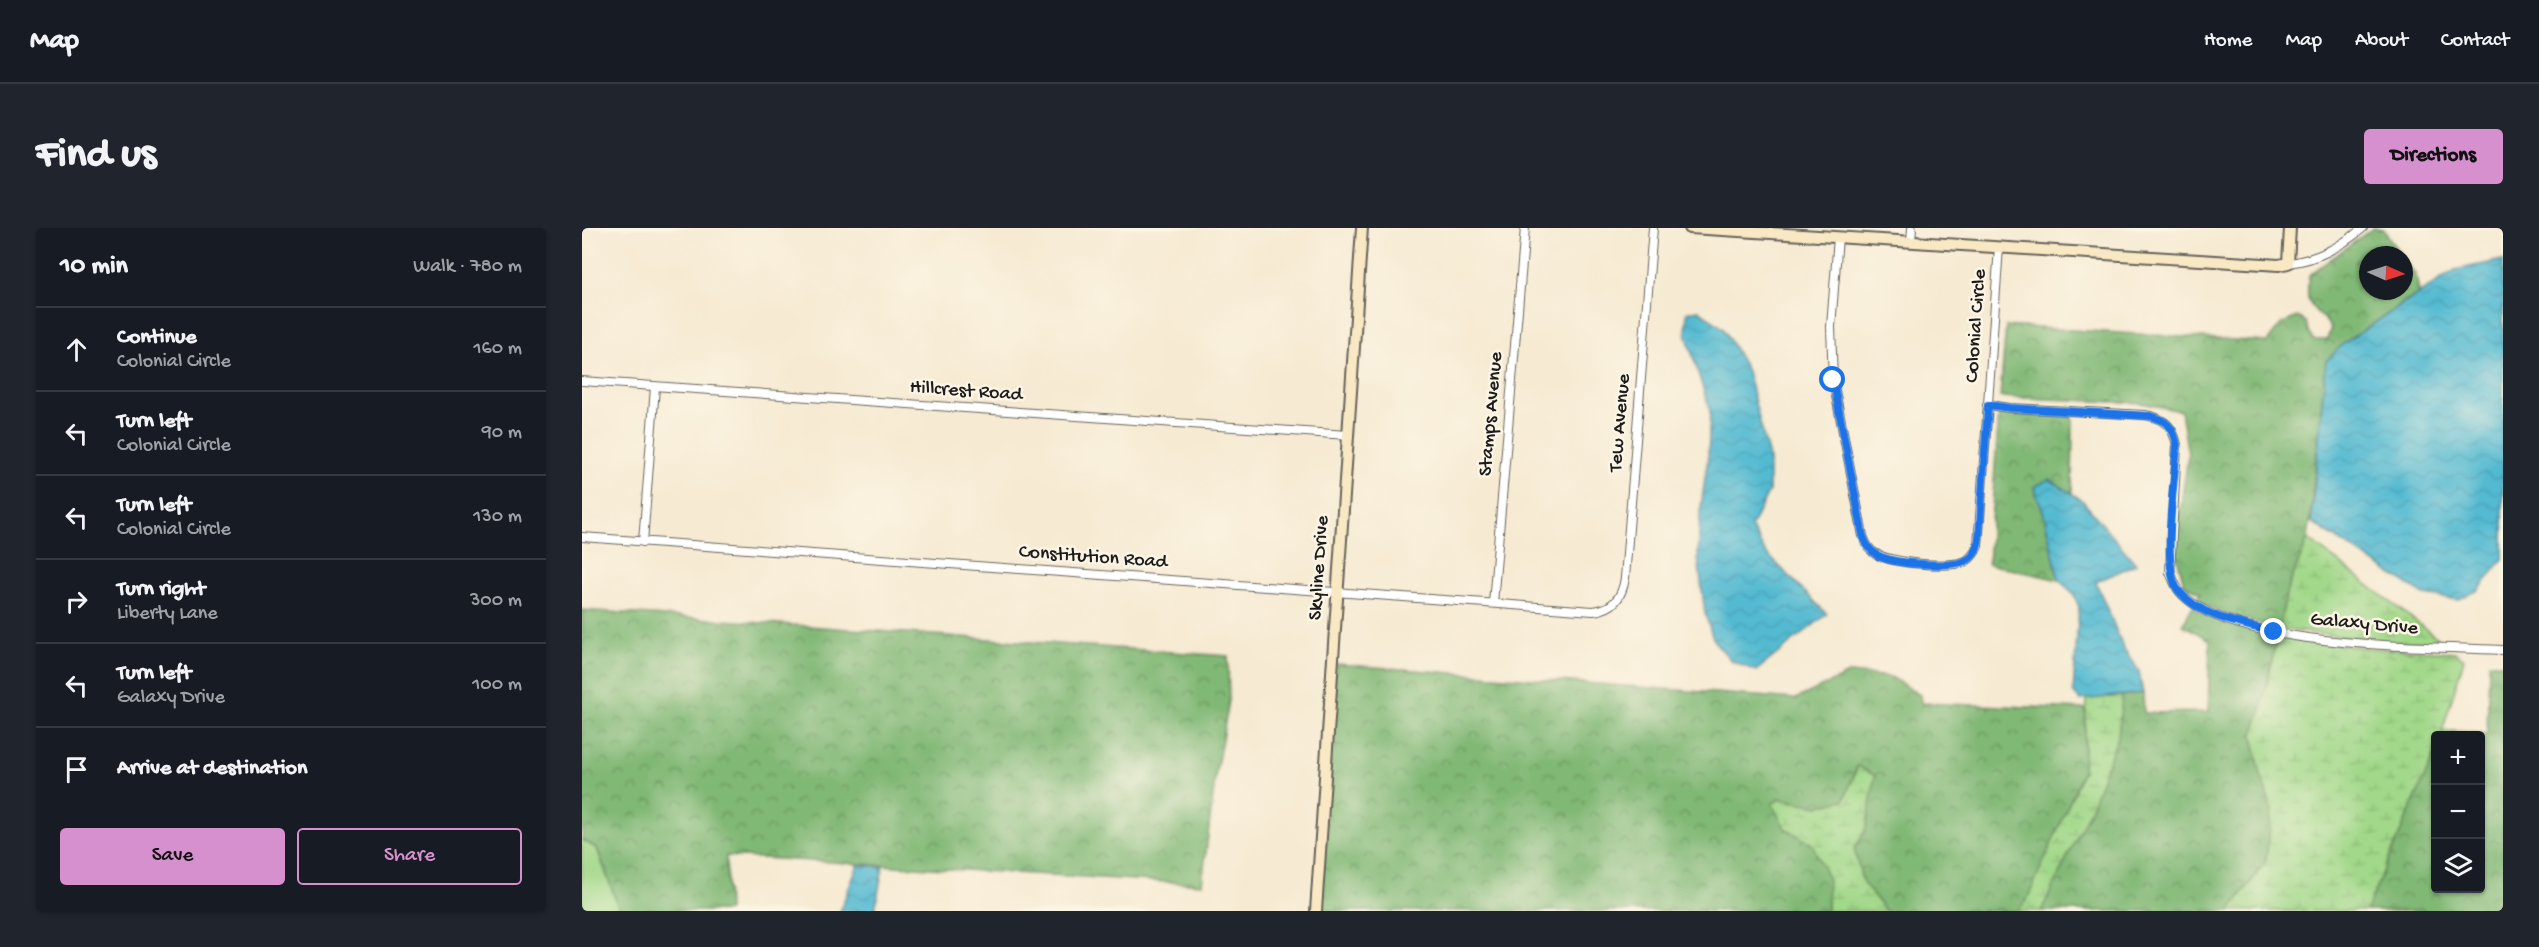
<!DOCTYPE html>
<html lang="en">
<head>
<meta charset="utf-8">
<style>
	:root { --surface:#171b24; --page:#20242c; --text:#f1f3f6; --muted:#9ea1a6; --line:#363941; --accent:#d690ce }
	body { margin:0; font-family:"Gochi Hand",sans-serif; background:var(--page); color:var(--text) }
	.controls { position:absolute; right:18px; bottom:18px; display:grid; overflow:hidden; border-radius:6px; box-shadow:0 2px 4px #0004 }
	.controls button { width:54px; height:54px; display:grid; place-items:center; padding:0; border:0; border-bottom:2px solid var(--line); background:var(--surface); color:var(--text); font:30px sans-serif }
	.compass { position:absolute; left:1777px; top:18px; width:54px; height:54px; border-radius:50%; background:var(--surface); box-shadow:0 2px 4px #0004; rotate:93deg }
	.stop { position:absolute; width:18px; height:18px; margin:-14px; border:4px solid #1a73e8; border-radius:50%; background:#fff }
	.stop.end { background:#1a73e8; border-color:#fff; box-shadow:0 2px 6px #0008 }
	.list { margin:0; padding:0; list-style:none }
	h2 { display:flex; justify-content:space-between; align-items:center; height:78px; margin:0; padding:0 24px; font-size:26px }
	h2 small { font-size:20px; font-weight:400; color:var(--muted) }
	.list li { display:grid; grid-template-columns:39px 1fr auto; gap:18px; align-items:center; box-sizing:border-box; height:84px; padding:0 24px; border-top:2px solid var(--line) }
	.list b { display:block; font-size:22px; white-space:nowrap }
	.list p { margin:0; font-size:20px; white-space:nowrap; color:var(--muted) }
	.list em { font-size:20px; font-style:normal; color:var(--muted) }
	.actions { display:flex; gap:12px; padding:18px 24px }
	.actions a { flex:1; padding:14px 0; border:2px solid var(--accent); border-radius:6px; text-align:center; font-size:21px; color:var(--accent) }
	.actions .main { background:var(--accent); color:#111 }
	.icon { flex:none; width:33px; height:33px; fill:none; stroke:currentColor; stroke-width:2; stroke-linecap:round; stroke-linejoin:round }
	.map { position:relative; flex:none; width:1921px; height:683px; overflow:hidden; border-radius:6px }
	header { display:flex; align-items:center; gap:36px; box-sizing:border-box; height:84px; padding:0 30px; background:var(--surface); border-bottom:2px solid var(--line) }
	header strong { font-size:28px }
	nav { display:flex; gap:33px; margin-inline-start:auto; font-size:21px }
	.intro { display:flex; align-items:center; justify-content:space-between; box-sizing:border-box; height:144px; padding:0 36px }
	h1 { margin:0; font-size:42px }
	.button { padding:15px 27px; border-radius:6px; background:var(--accent); color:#111; font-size:21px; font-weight:700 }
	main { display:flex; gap:36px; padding:0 36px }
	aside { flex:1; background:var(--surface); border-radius:6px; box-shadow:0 2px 4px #0004 }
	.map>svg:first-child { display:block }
	.grass { fill:#a1d889; stroke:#5e7a52; stroke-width:1.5 }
	.forest { fill:url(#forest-crowns); stroke:#4e6a48; stroke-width:1.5 }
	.wetland { fill:url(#wetland-marsh); stroke:#5e7a52; stroke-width:1.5 }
	.water { fill:url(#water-waves); stroke:#386b76; stroke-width:1.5 }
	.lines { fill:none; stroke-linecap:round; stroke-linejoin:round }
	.street-casing { stroke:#68645c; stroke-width:10 }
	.secondary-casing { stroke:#68645c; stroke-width:14 }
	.street { stroke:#fff; stroke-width:8 }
	.secondary { stroke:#f8e8c3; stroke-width:10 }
	.route { stroke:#1a73e8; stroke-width:8 }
	.labels { text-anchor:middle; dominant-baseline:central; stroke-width:5; stroke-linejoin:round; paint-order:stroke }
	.street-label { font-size:20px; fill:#1c1c1c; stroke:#fcf5e5 }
</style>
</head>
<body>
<header>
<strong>Map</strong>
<nav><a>Home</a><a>Map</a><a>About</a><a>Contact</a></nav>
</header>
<div class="intro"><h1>Find us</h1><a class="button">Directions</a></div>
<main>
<aside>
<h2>10 min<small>Walk · 780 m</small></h2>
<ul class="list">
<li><svg class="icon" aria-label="ahead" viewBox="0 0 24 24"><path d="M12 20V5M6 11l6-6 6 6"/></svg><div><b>Continue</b><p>Colonial Circle</p></div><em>160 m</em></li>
<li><svg class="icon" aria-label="left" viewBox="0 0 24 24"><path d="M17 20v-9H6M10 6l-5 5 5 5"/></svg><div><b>Turn left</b><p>Colonial Circle</p></div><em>90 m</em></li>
<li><svg class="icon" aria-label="left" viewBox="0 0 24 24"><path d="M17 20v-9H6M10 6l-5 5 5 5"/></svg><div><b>Turn left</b><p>Colonial Circle</p></div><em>130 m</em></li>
<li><svg class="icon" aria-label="right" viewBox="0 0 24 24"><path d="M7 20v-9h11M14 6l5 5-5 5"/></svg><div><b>Turn right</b><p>Liberty Lane</p></div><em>300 m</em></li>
<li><svg class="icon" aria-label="left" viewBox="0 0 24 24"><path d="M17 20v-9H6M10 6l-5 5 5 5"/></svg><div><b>Turn left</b><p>Galaxy Drive</p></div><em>100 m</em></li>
<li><svg class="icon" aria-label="arrive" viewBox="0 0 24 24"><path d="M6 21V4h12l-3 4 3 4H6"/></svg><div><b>Arrive at destination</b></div></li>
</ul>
<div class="actions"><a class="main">Save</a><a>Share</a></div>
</aside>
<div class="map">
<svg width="1921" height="683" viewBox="0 0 1921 683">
	<defs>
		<pattern id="forest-crowns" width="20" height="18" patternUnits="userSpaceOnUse" patternTransform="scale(1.5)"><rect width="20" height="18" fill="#80b875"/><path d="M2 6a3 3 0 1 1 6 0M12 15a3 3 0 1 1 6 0" fill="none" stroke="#68955f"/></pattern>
		<pattern id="wetland-marsh" width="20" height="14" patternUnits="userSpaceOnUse" patternTransform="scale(1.5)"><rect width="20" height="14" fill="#a1d889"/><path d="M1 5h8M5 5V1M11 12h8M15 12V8" fill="none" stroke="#8ab976"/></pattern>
		<pattern id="water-waves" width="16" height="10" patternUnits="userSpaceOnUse" patternTransform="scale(1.5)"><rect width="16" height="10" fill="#53bad1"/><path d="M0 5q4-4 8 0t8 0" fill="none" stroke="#489fb3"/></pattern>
	</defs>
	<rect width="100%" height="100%" fill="#fcf5e5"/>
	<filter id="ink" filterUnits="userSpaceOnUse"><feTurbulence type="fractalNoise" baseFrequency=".0167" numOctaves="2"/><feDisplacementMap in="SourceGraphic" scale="12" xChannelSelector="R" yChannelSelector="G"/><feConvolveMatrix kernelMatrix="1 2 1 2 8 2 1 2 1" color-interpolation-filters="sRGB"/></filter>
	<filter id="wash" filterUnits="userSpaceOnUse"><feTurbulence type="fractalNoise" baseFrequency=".008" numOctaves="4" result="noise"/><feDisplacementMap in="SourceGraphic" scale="24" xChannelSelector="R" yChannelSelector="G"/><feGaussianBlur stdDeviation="1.35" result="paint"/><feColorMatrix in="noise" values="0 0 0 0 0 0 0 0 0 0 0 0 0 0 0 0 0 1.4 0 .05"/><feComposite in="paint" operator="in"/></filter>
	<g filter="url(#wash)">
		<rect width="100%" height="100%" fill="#f6ead2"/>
		<path class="grass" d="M 0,612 L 15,620 L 38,683 L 0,683 Z"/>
		<g class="forest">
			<path d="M 1791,0 L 1802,2 L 1818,27 L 1786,27 L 1786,63 L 1822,63 L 1822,33 L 1834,47 L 1837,65 L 1762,115 L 1744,133 L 1726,311 L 1705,363 L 1697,401 L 1637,384 L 1614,372 L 1618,365 L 1602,356 L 1593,321 L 1606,227 L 1599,183 L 1559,175 L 1418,169 L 1424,98 L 1685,114 L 1699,96 L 1715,89 L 1724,94 L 1727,106 L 1732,112 L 1745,112 L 1749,99 C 1730,76 1722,82 1727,47 Z"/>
			<path d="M 1417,183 L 1489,187 L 1491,193 L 1490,266 L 1467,251 L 1452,259 L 1461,283 L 1477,352 L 1406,336 Z"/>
			<path d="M 1610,379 L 1634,391 L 1695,409 L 1680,480 L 1671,507 L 1678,543 L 1690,583 L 1684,633 L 1648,683 L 1459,683 L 1508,582 L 1536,508 L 1540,468 L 1561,465 L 1562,485 L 1626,484 L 1628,412 L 1601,397 Z"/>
			<path d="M 0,382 L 646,428 L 647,473 L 634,543 L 620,656 L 144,628 L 146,683 L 38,683 L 15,620 L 0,612 Z"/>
			<path d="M 1907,434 L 1921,436 L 1921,683 L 1784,683 L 1853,525 L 1854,660 L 1898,660 L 1898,508 L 1859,507 L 1860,502 L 1905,506 Z"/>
			<path d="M 754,436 L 1214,471 L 1268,445 L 1309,449 L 1338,467 L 1339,475 L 1504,481 L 1501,543 L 1445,672 L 1435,683 L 1304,683 L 1281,655 L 1272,621 L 1284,602 L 1275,539 L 1262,572 L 1236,578 L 1198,571 L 1203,600 L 1230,615 L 1247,650 L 1245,683 L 738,683 Z"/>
		</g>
		<g class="wetland">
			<path d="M 1726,311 L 1862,415 L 1797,413 L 1697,401 L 1705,363 Z"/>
			<path d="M 1695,409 L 1787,420 L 1873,424 L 1882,431 L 1859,507 L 1854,508 L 1853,525 L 1784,683 L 1648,683 L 1684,633 L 1690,583 L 1678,543 L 1671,507 L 1680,480 Z"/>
			<path d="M 1540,468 L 1536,508 L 1508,582 L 1459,683 L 1435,683 L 1445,672 L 1501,543 L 1505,471 Z"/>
			<path d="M 1276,538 L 1293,548 L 1284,602 L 1272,621 L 1281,655 L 1304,683 L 1245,683 L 1246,650 L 1230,616 L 1203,600 L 1190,576 L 1198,571 L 1236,578 L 1262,572 Z"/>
		</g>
		<g class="water">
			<path d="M 1921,32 L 1921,331 L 1897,362 L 1875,372 L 1842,367 L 1729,294 L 1744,133 L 1762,115 L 1873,42 Z"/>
			<path d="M 1117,82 L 1141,100 L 1165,143 L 1187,230 L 1187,263 L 1169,299 L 1184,325 L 1245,386 L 1174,443 L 1150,433 L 1132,413 L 1123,386 L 1116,330 L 1118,286 L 1126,229 L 1128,183 L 1104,106 L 1105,84 Z"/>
			<path d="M 1467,251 L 1500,272 L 1554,336 L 1514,354 L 1542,421 L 1557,443 L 1561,465 L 1498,472 L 1491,464 L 1497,379 L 1491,365 L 1477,352 L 1461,283 L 1452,259 Z"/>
			<path d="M 276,637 L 301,639 L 293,683 L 258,683 Z"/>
		</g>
	</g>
	<g filter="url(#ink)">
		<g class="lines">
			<g class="street-casing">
				<g id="street">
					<path d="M 1256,9 L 1249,99 L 1251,152 L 1281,308 C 1283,314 1286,320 1291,324 C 1305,335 1368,341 1384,333 C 1390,330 1393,324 1396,318 L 1417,19"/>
					<path d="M 1329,13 L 1330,0"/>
					<path d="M 1706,35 C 1735,32 1758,19 1781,0"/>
					<path d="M 0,153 L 765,207"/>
					<path d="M 1405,177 L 1428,180 L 1563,187 C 1582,190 1591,198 1595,217 L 1588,344 C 1591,351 1593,358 1598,364 C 1648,421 1847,418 1921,422"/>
					<path d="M 0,309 L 1011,383 C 1031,381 1040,370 1043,350 L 1071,0"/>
					<path d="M 61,314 L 73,159"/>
					<path d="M 911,375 L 943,0"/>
				</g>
			</g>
			<g class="secondary-casing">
				<g id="secondary">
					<path d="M 1108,0 L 1697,37 L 1706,35 L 1708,0"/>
					<path d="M 734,683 L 780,0"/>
				</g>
			</g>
			<use href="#street" class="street"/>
			<use href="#secondary" class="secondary"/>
		</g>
	</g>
	<g class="lines" filter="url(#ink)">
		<path class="route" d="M 1251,152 L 1281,308 C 1284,316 1287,322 1295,327 C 1310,336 1368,340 1383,333 C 1393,329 1396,320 1397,310 L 1406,177 L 1428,180 L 1568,188 C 1585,192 1592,200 1595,217 C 1593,248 1579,340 1596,362 C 1617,389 1661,396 1692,404"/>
	</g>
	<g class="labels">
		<g class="street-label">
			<text transform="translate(1395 98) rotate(-86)">Colonial Circle</text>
			<text transform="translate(384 164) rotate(4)">Hillcrest Road</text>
			<text transform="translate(910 186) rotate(-85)">Stamps Avenue</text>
			<text transform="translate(1039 195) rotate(-85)">Tew Avenue</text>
			<text transform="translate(511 330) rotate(4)">Constitution Road</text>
			<text transform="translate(738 340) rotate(-86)">Skyline Drive</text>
			<text transform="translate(1782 397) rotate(5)">Galaxy Drive</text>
		</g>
	</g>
</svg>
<div class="controls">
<button>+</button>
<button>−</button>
<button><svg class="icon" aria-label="layers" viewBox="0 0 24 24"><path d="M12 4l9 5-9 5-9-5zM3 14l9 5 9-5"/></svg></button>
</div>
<svg class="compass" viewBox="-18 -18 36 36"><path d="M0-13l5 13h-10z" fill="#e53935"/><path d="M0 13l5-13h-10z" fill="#9ea1a6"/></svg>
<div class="stop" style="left:1251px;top:152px"></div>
<div class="stop end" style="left:1692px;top:404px"></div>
</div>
</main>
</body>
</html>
